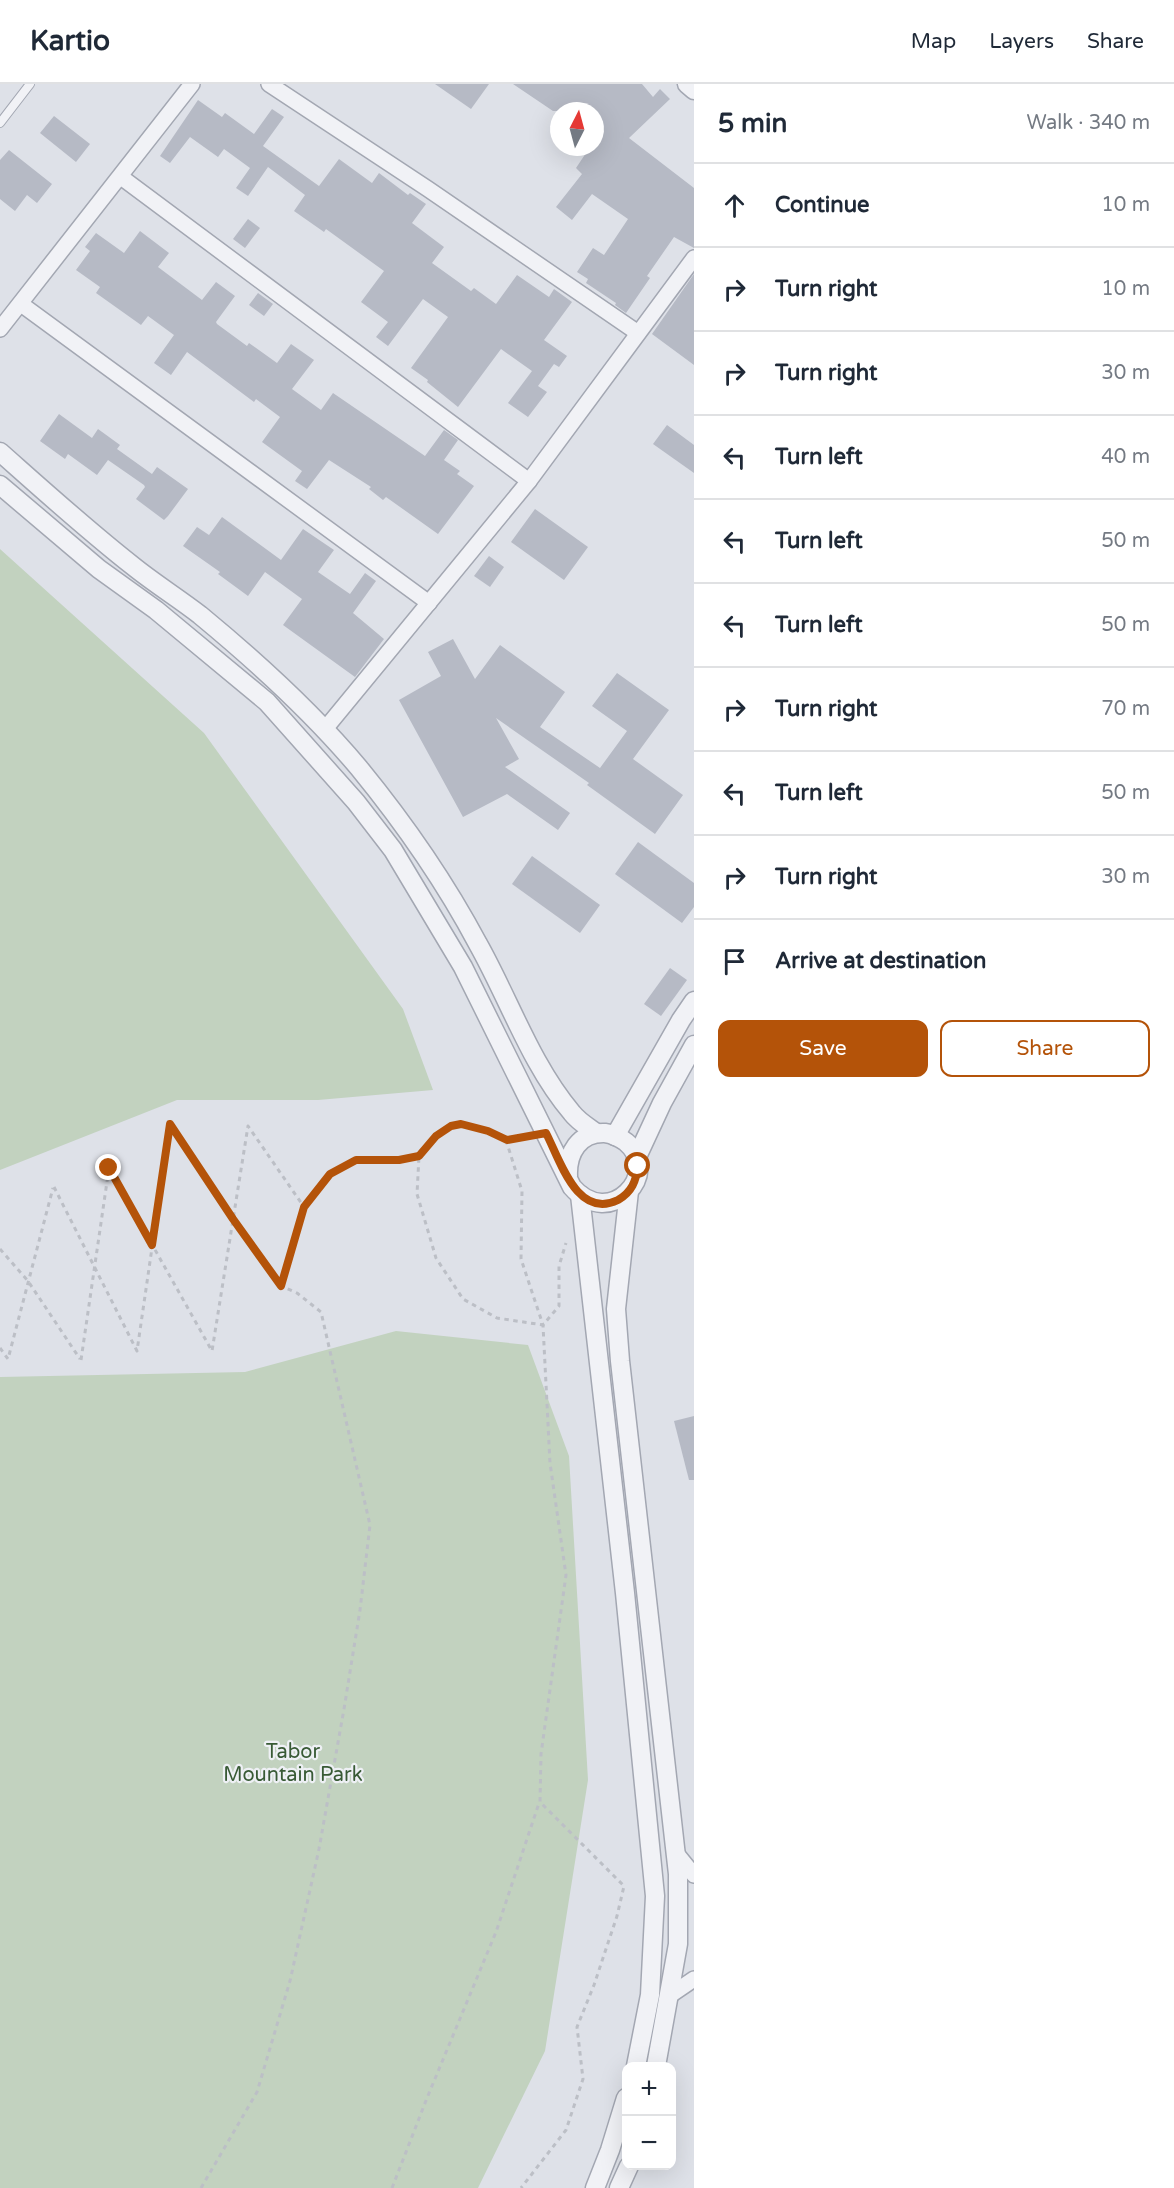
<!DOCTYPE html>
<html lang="en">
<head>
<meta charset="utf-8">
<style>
	:root { --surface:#fff; --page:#f6f6f7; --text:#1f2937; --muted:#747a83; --line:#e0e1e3; --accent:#b45309 }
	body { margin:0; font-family:"Varela Round",sans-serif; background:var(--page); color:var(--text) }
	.controls { position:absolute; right:18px; bottom:18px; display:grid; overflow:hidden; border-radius:12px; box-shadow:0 6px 24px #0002 }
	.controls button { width:54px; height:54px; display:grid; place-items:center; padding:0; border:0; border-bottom:2px solid var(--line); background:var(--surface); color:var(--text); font:30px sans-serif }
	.compass { position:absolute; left:550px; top:18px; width:54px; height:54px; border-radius:50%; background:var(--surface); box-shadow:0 6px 24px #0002; rotate:6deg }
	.stop { position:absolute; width:18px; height:18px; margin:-14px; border:4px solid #b45309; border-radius:50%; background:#fff }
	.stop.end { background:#b45309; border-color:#fff; box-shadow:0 2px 6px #0008 }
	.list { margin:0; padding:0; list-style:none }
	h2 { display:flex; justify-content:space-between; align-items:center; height:78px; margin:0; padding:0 24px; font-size:26px }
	h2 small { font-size:20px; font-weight:400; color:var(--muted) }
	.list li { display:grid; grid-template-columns:39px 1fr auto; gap:18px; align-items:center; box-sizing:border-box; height:84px; padding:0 24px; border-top:2px solid var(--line) }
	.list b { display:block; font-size:22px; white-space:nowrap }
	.list em { font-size:20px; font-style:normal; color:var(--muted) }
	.actions { display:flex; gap:12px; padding:18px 24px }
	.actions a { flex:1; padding:14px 0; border:2px solid var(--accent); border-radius:12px; text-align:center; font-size:21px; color:var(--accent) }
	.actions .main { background:var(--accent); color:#fff }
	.icon { flex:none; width:33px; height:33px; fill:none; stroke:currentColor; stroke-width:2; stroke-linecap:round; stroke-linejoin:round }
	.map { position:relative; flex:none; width:694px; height:2104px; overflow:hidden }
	header { display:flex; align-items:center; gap:36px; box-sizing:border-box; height:84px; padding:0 30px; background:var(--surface); border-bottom:2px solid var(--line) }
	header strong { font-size:28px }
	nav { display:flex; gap:33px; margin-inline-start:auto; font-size:21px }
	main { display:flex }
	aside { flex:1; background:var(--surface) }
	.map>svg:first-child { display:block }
	.green { fill:#c2d2bf }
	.building { fill:#b6bac5 }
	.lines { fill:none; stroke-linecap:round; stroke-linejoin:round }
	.service-casing { stroke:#a3a7b2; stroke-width:10 }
	.minor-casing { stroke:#a3a7b2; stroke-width:18 }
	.tertiary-casing { stroke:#a3a7b2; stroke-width:21 }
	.path { stroke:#bcbfc6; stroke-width:3; stroke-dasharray:4.5 4.5; stroke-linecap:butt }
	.service { stroke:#f1f2f6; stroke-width:8 }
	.minor { stroke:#f1f2f6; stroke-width:15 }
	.tertiary { stroke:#f1f2f6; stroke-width:18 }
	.route { stroke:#b45309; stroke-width:8 }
	.labels { text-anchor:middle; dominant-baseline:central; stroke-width:4.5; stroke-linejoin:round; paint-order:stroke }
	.park-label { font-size:20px; fill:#385a35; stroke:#eef0f5 }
</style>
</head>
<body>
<header>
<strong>Kartio</strong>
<nav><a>Map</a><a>Layers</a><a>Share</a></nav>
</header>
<main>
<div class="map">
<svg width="694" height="2104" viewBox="0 0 694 2104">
	<rect width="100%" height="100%" fill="#dee1e8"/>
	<g class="green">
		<path d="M 0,465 L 204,649 L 403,925 L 433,1006 L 318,1016 L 177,1016 L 0,1086 Z"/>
		<path d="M 396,1247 L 528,1261 L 569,1372 L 588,1696 L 545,1967 L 478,2104 L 0,2104 L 0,1293 L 245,1288 Z"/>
	</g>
	<g class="building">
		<path d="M 435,0 L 489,0 L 471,25 Z"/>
		<path d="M 513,0 L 642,0 L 653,13 L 660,5 L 670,15 L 629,54 L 694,104 L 694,164 L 674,153 L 647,192 L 650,194 L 626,229 L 615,221 L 616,219 L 586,199 L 588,195 L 577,188 L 593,164 L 604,171 L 628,135 L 592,110 L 572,136 L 556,123 L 582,90 L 576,84 L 590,63 L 595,63 L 595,27 L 553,27 Z"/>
		<path d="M 198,16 L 222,33 L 225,29 L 254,50 L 272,25 L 284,33 L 263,62 L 319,102 L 339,75 L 372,99 L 379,89 L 408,111 L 410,109 L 426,120 L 412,139 L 444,163 L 432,179 L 471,207 L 474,204 L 496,220 L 517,191 L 549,213 L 554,205 L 572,218 L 544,256 L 567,272 L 559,283 L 554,280 L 538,302 L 547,308 L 528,333 L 508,319 L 532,287 L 501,265 L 458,323 L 427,298 L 428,296 L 411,284 L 448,233 L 423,215 L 388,262 L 376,253 L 388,238 L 361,218 L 384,187 L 326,145 L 324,148 L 294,127 L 305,111 L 268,83 L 248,112 L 236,104 L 250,84 L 224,65 L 218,73 L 190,53 L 170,79 L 160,72 Z"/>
		<path d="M 54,32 L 90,60 L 76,78 L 40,49 Z"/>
		<path d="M 9,66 L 52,100 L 37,119 L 27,111 L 15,127 L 0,115 L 0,76 Z"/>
		<path d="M 248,135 L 260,144 L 245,164 L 233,155 Z"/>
		<path d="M 140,147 L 169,169 L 158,183 L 202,216 L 216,198 L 235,212 L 216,238 L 217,240 L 247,262 L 249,259 L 277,279 L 291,260 L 314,276 L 292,305 L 321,326 L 333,309 L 425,372 L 444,346 L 458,356 L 444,376 L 460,387 L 457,390 L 474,402 L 438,450 L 386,413 L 383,416 L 369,405 L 371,403 L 329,376 L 307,405 L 295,397 L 302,387 L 262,358 L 280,333 L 256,315 L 254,318 L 187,268 L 171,291 L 154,279 L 174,251 L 148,232 L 141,241 L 96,209 L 100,203 L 76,186 L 90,167 L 85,163 L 96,149 L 124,169 Z"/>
		<path d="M 694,190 L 694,281 L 652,250 Z"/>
		<path d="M 258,209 L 273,220 L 264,232 L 249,221 Z"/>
		<path d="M 59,330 L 92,354 L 98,345 L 120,361 L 117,365 L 152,390 L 157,383 L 188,405 L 168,432 L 164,436 L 136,415 L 145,403 L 144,401 L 108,376 L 97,391 L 68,370 L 65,375 L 40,357 Z"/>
		<path d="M 667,341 L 694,361 L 694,389 L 653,360 Z"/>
		<path d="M 535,425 L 588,463 L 564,496 L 511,458 Z"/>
		<path d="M 222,433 L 281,476 L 303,445 L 334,466 L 318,488 L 350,510 L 365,489 L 376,497 L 353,529 L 384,555 L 355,593 L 283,541 L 302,515 L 265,488 L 248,512 L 218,490 L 220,488 L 183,462 L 197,443 L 209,451 Z"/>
		<path d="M 489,472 L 504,483 L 490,503 L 474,492 Z"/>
		<path d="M 453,555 L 475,595 L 500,561 L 565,608 L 540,643 L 600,684 L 627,647 L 592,622 L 617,589 L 669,626 L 633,675 L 683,711 L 655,750 L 587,701 L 589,699 L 496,634 L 519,675 L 505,683 L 570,729 L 558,746 L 507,710 L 463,733 L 399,616 L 441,592 L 428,568 Z"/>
		<path d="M 638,758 L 694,799 L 694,823 L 682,839 L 615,790 Z"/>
		<path d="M 532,772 L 600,821 L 580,849 L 512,800 Z"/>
		<path d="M 670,884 L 687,896 L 661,932 L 644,920 Z"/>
		<path d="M 694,1332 L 694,1396 L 689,1396 L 674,1337 Z"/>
	</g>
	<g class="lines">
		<g class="service-casing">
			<path id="service" d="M 0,39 L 30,0"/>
		</g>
		<g class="minor-casing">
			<g id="minor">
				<path d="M 269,0 L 428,105 L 638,249"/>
				<path d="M 121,93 L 529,397"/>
				<path d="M 21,220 L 429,519"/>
				<path d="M 0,245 L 192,0"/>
				<path d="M 325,645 L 529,397 L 694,174"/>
				<path d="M 676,1769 L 694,1791"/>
				<path d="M 669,1912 L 694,1895"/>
			</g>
		</g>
		<g class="tertiary-casing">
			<g id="tertiary">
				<path d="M 687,0 L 694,6"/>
				<path d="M 0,368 C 44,407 87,446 133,482 C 154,499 178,514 200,531 C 257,578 312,628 359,684 C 404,739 445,798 478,860 C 509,915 531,981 572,1029 C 578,1037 588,1043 596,1049"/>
				<path d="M 0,401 L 99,485 L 156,526 L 267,618 L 356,718 L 393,766 L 463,883 L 572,1103 C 610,1147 663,1089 626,1058 C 619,1053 613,1050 605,1049 C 579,1048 567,1069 568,1092"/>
				<path d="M 615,1052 L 681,936 L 694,917"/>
				<path d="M 636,1075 L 662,1019 L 694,961"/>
				<path d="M 629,1107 L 616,1225 L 620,1277 L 678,1790 L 678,1860 L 656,1982"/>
				<path d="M 580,1111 L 625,1509 L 655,1812 L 650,1911 L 636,1982"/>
				<path d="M 595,2104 L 610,2066 L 626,2014"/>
				<path d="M 619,2104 L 629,2082"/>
			</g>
		</g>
		<g class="path">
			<path d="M 527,1053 L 506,1056 L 488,1047 L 461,1040 L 451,1042 L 437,1051 L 419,1072 L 417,1110 L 436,1174 L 463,1215 L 497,1234 L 543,1241 L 559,1222 L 559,1182 L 566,1159"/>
			<path d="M 506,1056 L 522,1107 L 521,1175 L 543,1241 L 550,1379 L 566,1491 L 541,1670 L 540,1718 L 624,1802 L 617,1832 L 594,1901 L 577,1943 L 583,1995 L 566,2046 L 521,2104"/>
			<path d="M 54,1103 L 137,1267 L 170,1040 L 233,1135 L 281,1202 L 304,1123 L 330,1090 L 356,1076 L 399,1076 L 419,1072"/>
			<path d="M 0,1165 L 28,1197 L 80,1275"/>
			<path d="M 0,1264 L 8,1275 L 53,1104"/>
			<path d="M 81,1276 L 109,1084 L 212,1267 L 248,1042 L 304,1123"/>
			<path d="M 201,2104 L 257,2008 L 290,1897 L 319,1765 L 344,1625 L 360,1526 L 370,1441 L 321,1228 L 297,1209 L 281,1202"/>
			<path d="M 392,2104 L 427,2014 L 496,1848 L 539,1719"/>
		</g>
		<use href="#service" class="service"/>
		<use href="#minor" class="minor"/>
		<use href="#tertiary" class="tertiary"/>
	</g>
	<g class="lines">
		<path class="route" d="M 109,1084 L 152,1161 L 170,1040 L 233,1135 L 281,1202 L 304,1123 L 330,1090 L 356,1076 L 399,1076 L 419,1072 L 436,1052 L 451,1042 L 461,1040 L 488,1047 L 507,1056 L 546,1049 C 560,1076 577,1136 618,1116 C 632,1108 636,1097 638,1082"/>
	</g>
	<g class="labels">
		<g class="park-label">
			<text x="293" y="1668">Tabor<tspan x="293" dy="23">Mountain Park</tspan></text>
		</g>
	</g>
</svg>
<div class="controls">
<button>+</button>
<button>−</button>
</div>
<svg class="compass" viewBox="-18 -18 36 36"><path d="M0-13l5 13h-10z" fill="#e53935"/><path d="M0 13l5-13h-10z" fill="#747a83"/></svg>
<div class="stop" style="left:638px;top:1082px"></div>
<div class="stop end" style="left:109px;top:1084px"></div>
</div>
<aside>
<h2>5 min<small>Walk · 340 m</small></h2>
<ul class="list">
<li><svg class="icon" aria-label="ahead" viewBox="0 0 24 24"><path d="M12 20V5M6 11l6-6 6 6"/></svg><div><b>Continue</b></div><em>10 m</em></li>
<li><svg class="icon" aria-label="right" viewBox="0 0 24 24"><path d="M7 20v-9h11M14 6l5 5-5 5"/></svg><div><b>Turn right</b></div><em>10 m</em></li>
<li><svg class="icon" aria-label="right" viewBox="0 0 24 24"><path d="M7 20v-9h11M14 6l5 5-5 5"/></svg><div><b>Turn right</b></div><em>30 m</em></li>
<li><svg class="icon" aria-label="left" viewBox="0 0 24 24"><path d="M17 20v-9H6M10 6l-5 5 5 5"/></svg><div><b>Turn left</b></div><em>40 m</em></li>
<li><svg class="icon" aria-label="left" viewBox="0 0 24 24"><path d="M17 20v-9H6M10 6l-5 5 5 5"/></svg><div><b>Turn left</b></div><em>50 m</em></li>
<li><svg class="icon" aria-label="left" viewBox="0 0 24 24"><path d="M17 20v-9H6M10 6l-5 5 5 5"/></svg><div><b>Turn left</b></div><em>50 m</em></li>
<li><svg class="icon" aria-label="right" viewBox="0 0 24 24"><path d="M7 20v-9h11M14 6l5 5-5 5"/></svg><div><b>Turn right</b></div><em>70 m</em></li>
<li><svg class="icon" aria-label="left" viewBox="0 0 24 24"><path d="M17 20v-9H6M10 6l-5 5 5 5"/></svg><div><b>Turn left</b></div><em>50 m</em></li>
<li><svg class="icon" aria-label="right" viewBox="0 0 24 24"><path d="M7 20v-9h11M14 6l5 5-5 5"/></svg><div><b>Turn right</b></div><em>30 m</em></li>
<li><svg class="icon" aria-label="arrive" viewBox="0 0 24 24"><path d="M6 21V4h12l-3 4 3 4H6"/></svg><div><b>Arrive at destination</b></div></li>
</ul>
<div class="actions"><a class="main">Save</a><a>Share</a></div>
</aside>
</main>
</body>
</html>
